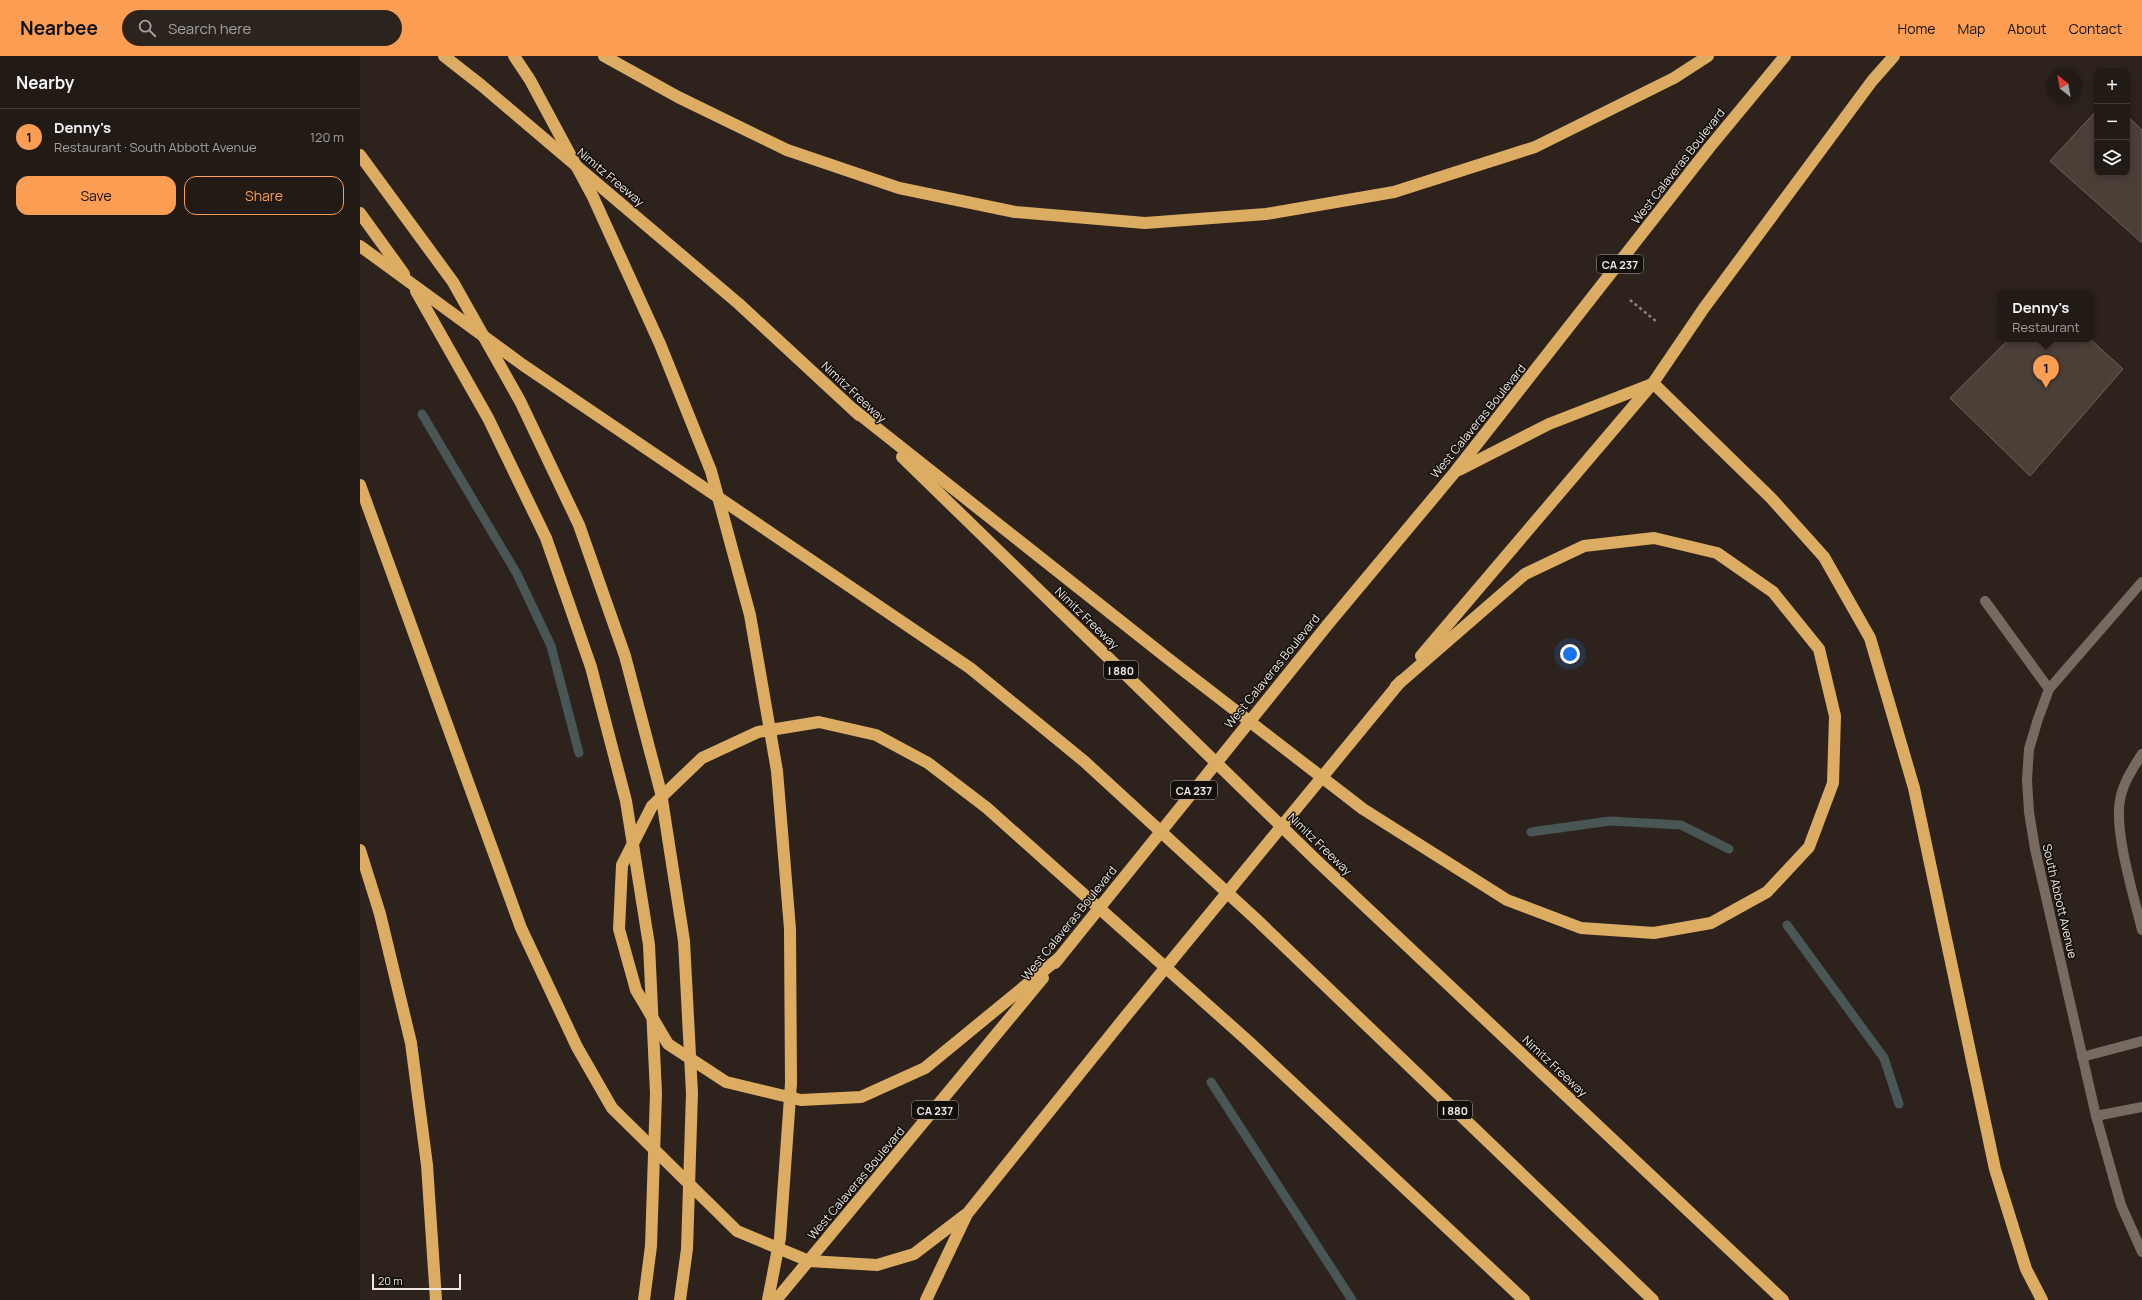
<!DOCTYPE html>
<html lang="en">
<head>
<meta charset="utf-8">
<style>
	:root { --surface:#221a15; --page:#2a231e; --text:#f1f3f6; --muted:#a2a1a0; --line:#3f3834; --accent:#fc9d54 }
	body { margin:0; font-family:Manrope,sans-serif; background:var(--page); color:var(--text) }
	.controls { position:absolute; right:12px; top:12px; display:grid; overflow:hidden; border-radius:8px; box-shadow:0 2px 6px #0003 }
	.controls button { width:36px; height:36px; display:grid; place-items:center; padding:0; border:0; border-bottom:1px solid var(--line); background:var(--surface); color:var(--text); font:20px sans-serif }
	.compass { position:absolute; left:1686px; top:12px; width:36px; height:36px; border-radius:50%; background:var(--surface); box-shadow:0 2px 6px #0003; rotate:329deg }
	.scale { position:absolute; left:12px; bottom:10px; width:89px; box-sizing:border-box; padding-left:4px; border:2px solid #ede6e1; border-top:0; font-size:11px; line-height:14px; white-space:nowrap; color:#ede6e1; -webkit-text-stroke:3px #120e0a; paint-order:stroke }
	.you { position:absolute; left:1210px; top:598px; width:14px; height:14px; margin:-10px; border:3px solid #fff; border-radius:50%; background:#1a73e8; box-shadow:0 0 0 6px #1a73e833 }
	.badge { display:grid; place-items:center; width:26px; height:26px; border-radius:50%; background:var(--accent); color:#111; font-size:13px; font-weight:700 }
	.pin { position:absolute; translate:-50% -33px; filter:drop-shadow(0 1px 2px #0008) }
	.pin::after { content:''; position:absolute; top:21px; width:14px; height:12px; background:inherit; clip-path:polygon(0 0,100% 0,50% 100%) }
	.popup { position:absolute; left:1638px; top:234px; width:96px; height:52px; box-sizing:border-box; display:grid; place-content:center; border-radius:8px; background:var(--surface); filter:drop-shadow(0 1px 3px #0005); font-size:13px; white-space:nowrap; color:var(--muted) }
	.popup b { font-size:15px; color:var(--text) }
	.popup::after { content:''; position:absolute; left:50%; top:100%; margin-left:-8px; border:8px solid transparent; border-top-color:var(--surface) }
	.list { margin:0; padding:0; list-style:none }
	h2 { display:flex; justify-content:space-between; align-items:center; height:52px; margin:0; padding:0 16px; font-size:17px }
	h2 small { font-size:13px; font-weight:400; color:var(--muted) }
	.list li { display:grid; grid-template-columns:26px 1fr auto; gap:12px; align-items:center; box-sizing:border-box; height:56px; padding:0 16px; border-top:1px solid var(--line) }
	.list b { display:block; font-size:15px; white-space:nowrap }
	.list p { margin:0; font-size:13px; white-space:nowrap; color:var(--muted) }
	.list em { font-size:13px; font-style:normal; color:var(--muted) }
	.actions { display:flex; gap:8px; padding:12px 16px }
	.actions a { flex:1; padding:9px 0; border:1px solid var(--accent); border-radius:12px; text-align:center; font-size:14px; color:var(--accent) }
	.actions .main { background:var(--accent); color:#111 }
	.icon { flex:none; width:22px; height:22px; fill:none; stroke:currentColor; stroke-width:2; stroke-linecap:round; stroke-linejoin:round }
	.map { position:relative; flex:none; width:1782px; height:1244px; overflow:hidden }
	header { display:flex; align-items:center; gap:24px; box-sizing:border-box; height:56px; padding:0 20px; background:var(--accent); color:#111 }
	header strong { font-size:19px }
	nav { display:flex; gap:22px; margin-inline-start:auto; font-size:14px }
	.search { width:280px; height:36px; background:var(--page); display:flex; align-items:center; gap:10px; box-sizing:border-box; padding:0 14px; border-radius:22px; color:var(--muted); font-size:15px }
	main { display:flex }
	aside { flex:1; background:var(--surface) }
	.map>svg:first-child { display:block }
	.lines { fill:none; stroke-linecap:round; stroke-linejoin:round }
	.stream { stroke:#485655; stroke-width:9 }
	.building { fill:#4b3f38; stroke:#70635c }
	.path { stroke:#8e857f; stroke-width:2.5; stroke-dasharray:3 3; stroke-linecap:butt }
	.minor { stroke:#766a61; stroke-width:10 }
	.highway { stroke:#dcac63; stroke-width:12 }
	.labels { text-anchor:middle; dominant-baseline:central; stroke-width:3; stroke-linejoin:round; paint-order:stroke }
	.shield { fill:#120e0a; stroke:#aba5a0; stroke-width:1 }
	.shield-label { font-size:11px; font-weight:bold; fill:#ede6e1 }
	.street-label { font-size:12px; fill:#ede6e1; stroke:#120e0a }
</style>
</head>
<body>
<header>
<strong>Nearbee</strong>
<div class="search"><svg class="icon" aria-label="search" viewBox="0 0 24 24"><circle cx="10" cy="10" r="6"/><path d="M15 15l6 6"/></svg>Search here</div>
<nav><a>Home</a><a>Map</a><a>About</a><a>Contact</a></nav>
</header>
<main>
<aside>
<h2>Nearby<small></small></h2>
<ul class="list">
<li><span class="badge">1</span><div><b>Denny's</b><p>Restaurant · South Abbott Avenue</p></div><em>120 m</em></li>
</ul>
<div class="actions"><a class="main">Save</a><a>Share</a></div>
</aside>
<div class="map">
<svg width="1782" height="1244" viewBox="0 0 1782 1244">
	<rect width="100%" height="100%" fill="#2d231c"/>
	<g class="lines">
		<g class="stream">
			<path d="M 62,358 L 157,518 L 191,590 L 219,697"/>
			<path d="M 1171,776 L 1250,765 L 1321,769 L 1369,793"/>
			<path d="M 1427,869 L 1524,1002 L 1539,1048"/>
			<path d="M 851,1026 L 992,1244"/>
		</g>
	</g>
	<g class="building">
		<path d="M 1737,54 L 1737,117 L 1767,117 L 1767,60 L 1782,74 L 1782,187 L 1690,105 Z"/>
		<path d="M 1649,283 L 1730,283 L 1763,313 L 1670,420 L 1590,342 Z"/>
	</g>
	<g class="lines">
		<path class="path" d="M 1270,244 L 1297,266"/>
		<g class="minor">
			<path d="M 1782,526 L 1689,633 L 1678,663 L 1669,693 L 1667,724 L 1669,756 L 1675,793 L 1736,1060 L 1761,1149 L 1782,1196"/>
			<path d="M 1625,545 L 1689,633"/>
			<path d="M 1782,698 C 1773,712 1763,727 1760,744 C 1754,776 1774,841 1782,874"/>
			<path d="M 1722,1001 L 1782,985"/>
			<path d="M 1736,1060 L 1782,1051"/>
		</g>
		<g class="highway">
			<path d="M 84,0 L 121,29 L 379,248 L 499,359"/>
			<path d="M 154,0 L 170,24 L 233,141 L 300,288 L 351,415 L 390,559 L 417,715 L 430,873 L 431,1027 L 420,1182 L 408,1244"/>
			<path d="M 244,0 L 318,41 L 427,94 L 539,132 L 655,156 L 785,167 L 906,158 L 1034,136 L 1175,91 L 1314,22 L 1348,0"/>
			<path d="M 0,99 L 93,226 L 160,345 L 219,469 L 265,600 L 301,737 L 324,885 L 332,1037 L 327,1193 L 320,1244"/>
			<path d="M 0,157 L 44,218"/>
			<path d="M 0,190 L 163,309 L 610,612 L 725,706 L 897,864 L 1293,1244"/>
			<path d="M 56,235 L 128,362 L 186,482 L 231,611 L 266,745 L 289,889 L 296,1037 L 291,1190 L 284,1244"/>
			<path d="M 1293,327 L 1411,442 L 1464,501 L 1510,582 L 1554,732 L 1635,1113 L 1666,1213 L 1682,1244"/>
			<path d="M 494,354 L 806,601 L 1003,753 L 1147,844 L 1221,872 L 1294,877 L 1351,867 L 1407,836 L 1449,791 L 1473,727 L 1475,660 L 1459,593 L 1413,536 L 1357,497 L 1294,482 L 1224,490 L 1165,518 L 1036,630"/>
			<path d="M 542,401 L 954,802 L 1423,1244"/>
			<path d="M 1099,414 L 1189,368 L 1292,328"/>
			<path d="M 0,429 L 161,872 L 217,991 L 252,1052 L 377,1175 L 449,1205 L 517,1209 L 554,1198 L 605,1159"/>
			<path d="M 1061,600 L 1293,327 L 1344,252 L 1512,25 L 1534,0"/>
			<path d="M 0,794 L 20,858 L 51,987 L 67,1109 L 76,1244"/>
			<path d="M 699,902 L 565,1012 L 501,1041 L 441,1044 L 366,1026 L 308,988 L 276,934 L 259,873 L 262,809 L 292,750 L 342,702 L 398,676 L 459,666 L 516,679 L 568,707 L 627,752 L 888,985 L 1164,1244"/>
			<path d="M 695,907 L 969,567 L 1095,416 L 1349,92 L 1425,0"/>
			<path d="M 416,1244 L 683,922"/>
			<path d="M 566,1244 L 607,1158 L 765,961 L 1041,625"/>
		</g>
	</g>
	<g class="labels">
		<g class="shield">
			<rect x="1237" y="199" width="46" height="18" rx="3"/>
			<rect x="744" y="605" width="34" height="18" rx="3"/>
			<rect x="811" y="725" width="46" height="18" rx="3"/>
			<rect x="552" y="1045" width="46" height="18" rx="3"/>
			<rect x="1078" y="1045" width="34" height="18" rx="3"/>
		</g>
		<g class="shield-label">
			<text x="1260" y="208">CA 237</text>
			<text x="761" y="614">I 880</text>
			<text x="834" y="734">CA 237</text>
			<text x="575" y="1054">CA 237</text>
			<text x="1095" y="1054">I 880</text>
		</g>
		<g class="street-label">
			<text transform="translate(1318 110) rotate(-52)">West Calaveras Boulevard</text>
			<text transform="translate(251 121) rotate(40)">Nimitz Freeway</text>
			<text transform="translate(494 336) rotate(43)">Nimitz Freeway</text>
			<text transform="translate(1118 365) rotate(-51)">West Calaveras Boulevard</text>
			<text transform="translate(727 562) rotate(44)">Nimitz Freeway</text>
			<text transform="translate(912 615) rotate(-51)">West Calaveras Boulevard</text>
			<text transform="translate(960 788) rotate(44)">Nimitz Freeway</text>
			<text transform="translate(1700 845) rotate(77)">South Abbott Avenue</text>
			<text transform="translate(709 867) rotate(-51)">West Calaveras Boulevard</text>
			<text transform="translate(1195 1010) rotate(43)">Nimitz Freeway</text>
			<text transform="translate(496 1127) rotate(-50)">West Calaveras Boulevard</text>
		</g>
	</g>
</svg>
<div class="controls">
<button>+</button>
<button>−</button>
<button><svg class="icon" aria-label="layers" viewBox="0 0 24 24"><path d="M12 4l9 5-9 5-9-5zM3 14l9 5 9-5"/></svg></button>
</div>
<svg class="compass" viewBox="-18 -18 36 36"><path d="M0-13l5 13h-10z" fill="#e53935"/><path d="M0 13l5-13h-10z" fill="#a2a1a0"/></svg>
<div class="scale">20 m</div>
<div class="you"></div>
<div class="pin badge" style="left:1686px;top:332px">1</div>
<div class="popup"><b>Denny's</b>Restaurant</div>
</div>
</main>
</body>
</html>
